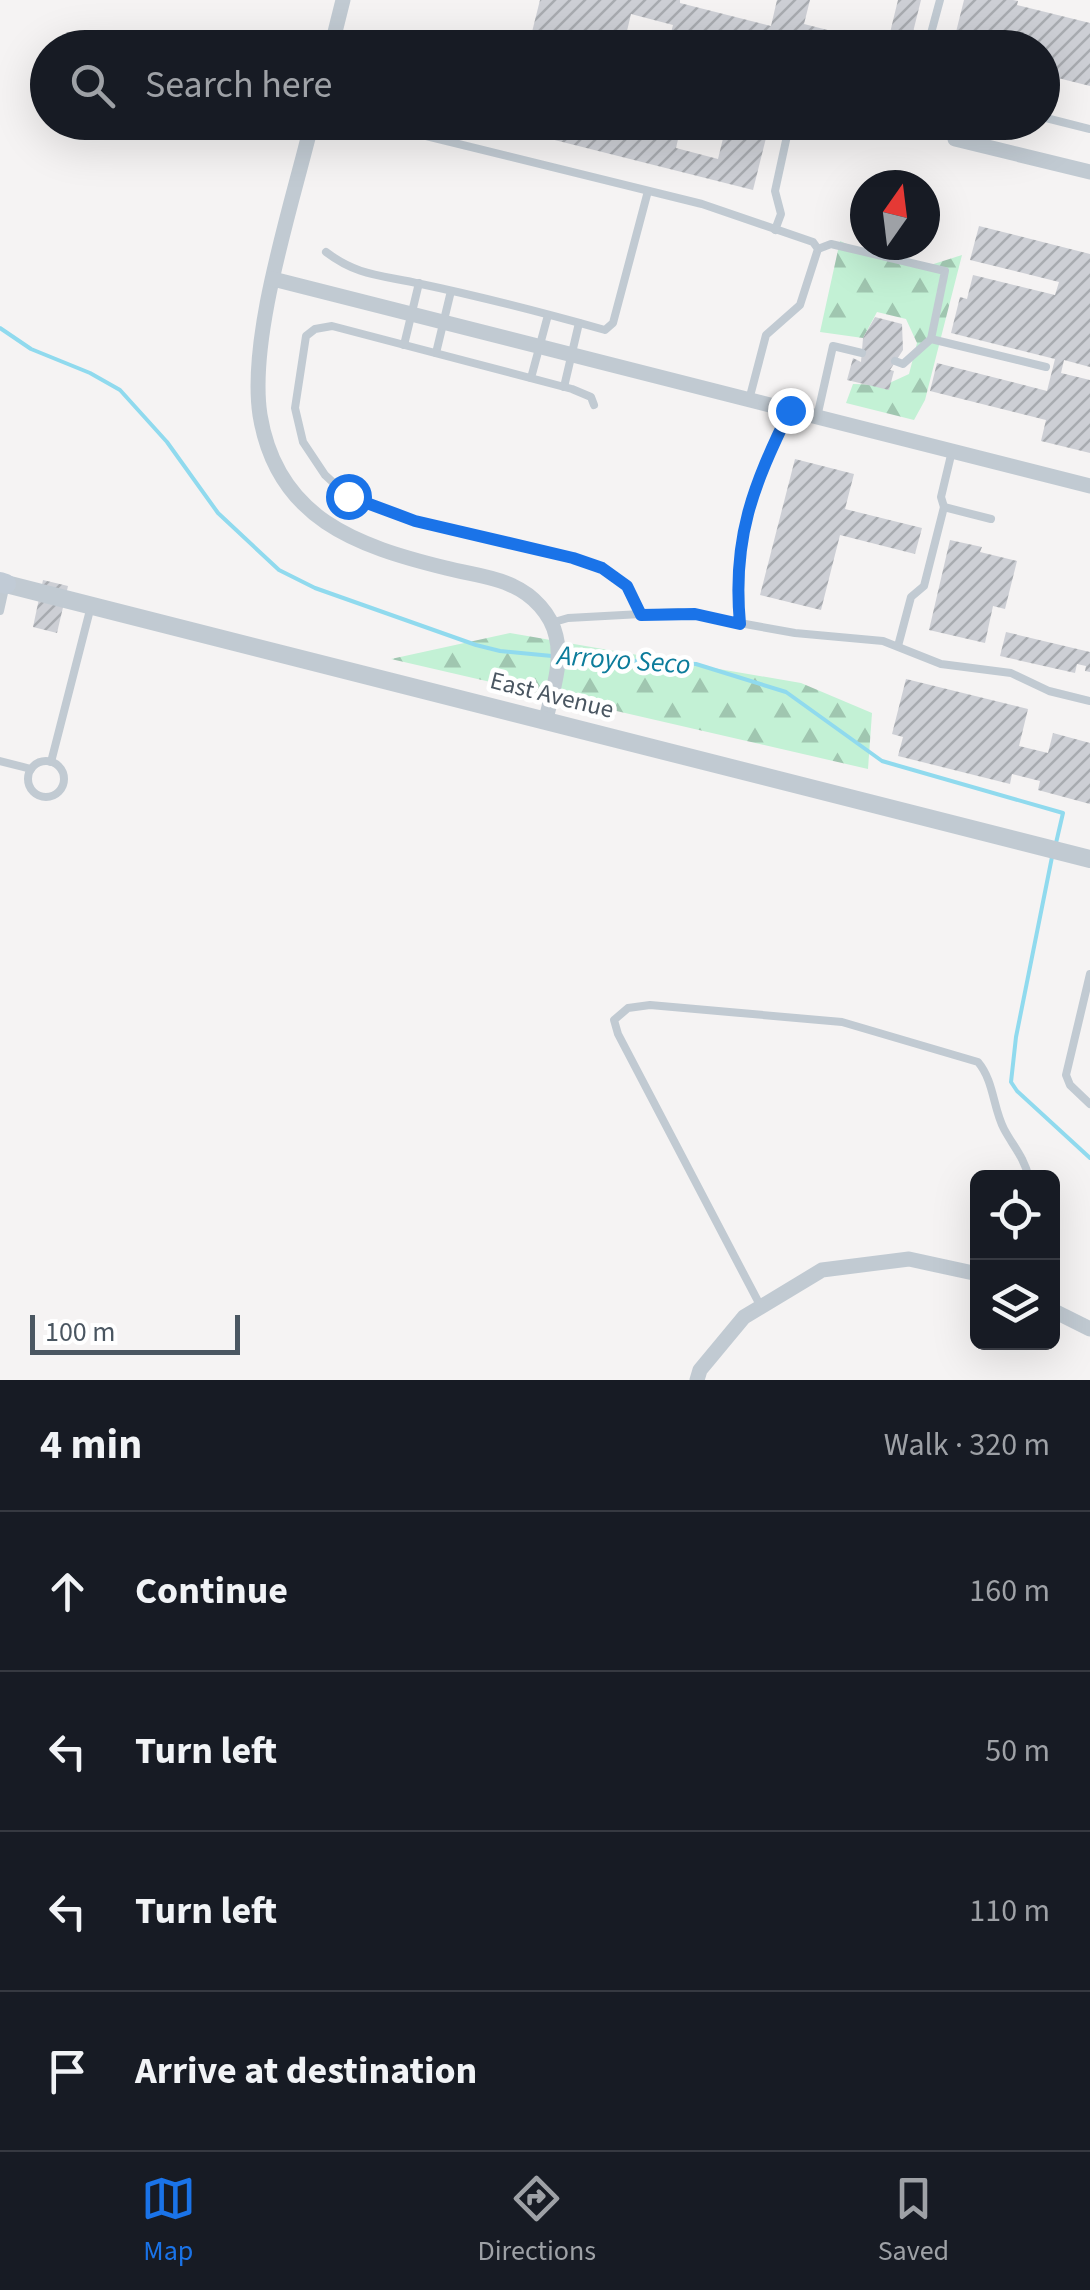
<!DOCTYPE html>
<html lang="en">
<head>
<meta charset="utf-8">
<style>
	:root { --surface:#171b24; --page:#20242c; --text:#f1f3f6; --muted:#9ea1a6; --line:#363941; --accent:#1a73e8 }
	body { margin:0; font-family:"Source Sans 3",sans-serif; background:var(--page); color:var(--text) }
	.controls { position:absolute; right:30px; bottom:30px; display:grid; overflow:hidden; border-radius:15px; box-shadow:0 10px 40px #0002 }
	.controls button { width:90px; height:90px; display:grid; place-items:center; padding:0; border:0; border-bottom:2px solid var(--line); background:var(--surface); color:var(--text); font:50px sans-serif }
	.compass { position:absolute; left:850px; top:170px; width:90px; height:90px; border-radius:50%; background:var(--surface); box-shadow:0 10px 40px #0002; rotate:14deg }
	.scale { position:absolute; left:30px; bottom:25px; width:210px; box-sizing:border-box; padding-left:10px; border:5px solid #4a5661; border-top:0; font-size:28px; line-height:35px; white-space:nowrap; color:#4a5661; -webkit-text-stroke:8px #fff; paint-order:stroke }
	.stop { position:absolute; width:30px; height:30px; margin:-22px; border:8px solid #1a73e8; border-radius:50%; background:#fff }
	.stop.end { background:#1a73e8; border-color:#fff; box-shadow:0 2px 10px #0008 }
	.list { margin:0; padding:0; list-style:none }
	h2 { display:flex; justify-content:space-between; align-items:center; height:130px; margin:0; padding:0 40px; font-size:42px }
	h2 small { font-size:32px; font-weight:400; color:var(--muted) }
	.list li { display:grid; grid-template-columns:65px 1fr auto; gap:30px; align-items:center; box-sizing:border-box; height:160px; padding:0 40px; border-top:2px solid var(--line) }
	.list b { display:block; font-size:38px; white-space:nowrap }
	.list em { font-size:32px; font-style:normal; color:var(--muted) }
	.icon { flex:none; width:55px; height:55px; fill:none; stroke:currentColor; stroke-width:2; stroke-linecap:round; stroke-linejoin:round }
	.map { position:relative; flex:none; width:1090px; height:1380px; overflow:hidden }
	.search { position:absolute; background:var(--surface); box-shadow:0 10px 40px #0002; left:30px; right:30px; top:30px; height:110px; display:flex; align-items:center; gap:25px; box-sizing:border-box; padding:0 35px; border-radius:55px; color:var(--muted); font-size:38px }
	.sheet { height:770px; background:var(--surface) }
	nav { display:flex; justify-content:space-around; align-items:center; box-sizing:border-box; height:140px; border-top:2px solid var(--line); background:var(--surface); font-size:28px; color:var(--muted) }
	nav a { display:grid; justify-items:center; gap:5px }
	nav .on { color:var(--accent) }
	.map>svg:first-child { display:block }
	.forest { fill:url(#forest-firs) }
	.lines { fill:none; stroke-linecap:round; stroke-linejoin:round }
	.stream { stroke:#90daee; stroke-width:4 }
	.building { fill:url(#building-hatch) }
	.service { stroke:#c1cad2; stroke-width:8 }
	.minor { stroke:#c1cad2; stroke-width:15 }
	.tertiary { stroke:#c1cad2; stroke-width:18 }
	.secondary { stroke:#c1cbd6; stroke-width:20 }
	.route { stroke:#1a73e8; stroke-width:12 }
	.labels { text-anchor:middle; dominant-baseline:central; stroke-width:9; stroke-linejoin:round; paint-order:stroke }
	.street-label { font-size:25px; fill:#4a5661; stroke:#fff }
	.water-label { font-size:28px; font-style:italic; fill:#0c7c9b; stroke:#fff }
</style>
</head>
<body>
<div class="map">
<svg width="1090" height="1380" viewBox="0 0 1090 1380">
	<defs>
		<pattern id="forest-firs" width="22" height="20" patternUnits="userSpaceOnUse" patternTransform="scale(2.5)"><rect width="22" height="20" fill="#c3f1d5"/><path d="M5 1l3.5 6h-7zM16 11l3.5 6h-7z" fill="#a0c6b0"/></pattern>
		<pattern id="building-hatch" width="6" height="6" patternUnits="userSpaceOnUse" patternTransform="scale(2.5)"><rect width="6" height="6" fill="#cdcfd5"/><path d="M-1 1l2-2M0 6l6-6M5 7l2-2" fill="none" stroke="#a8abb0"/></pattern>
	</defs>
	<rect width="100%" height="100%" fill="#f5f3f3"/>
	<g class="forest">
		<path d="M 840,241 L 872,255 L 921,268 L 962,255 L 925,400 L 914,420 L 846,403 L 853,384 L 885,385 L 909,374 L 917,343 L 906,319 L 877,312 L 863,338 L 820,332 Z"/>
		<path d="M 510,633 L 801,683 L 872,713 L 868,769 L 391,659 Z"/>
	</g>
	<g class="lines">
		<g class="stream">
			<path d="M 0,328 L 31,349 L 90,373 L 120,390 L 167,442 L 218,513 L 279,570 L 315,588 L 476,645 L 500,651 L 552,656"/>
			<path d="M 562,657 L 696,664 L 786,692 L 882,761 L 1063,813 L 1056,843"/>
			<path d="M 1052,857 L 1016,1037 L 1011,1082 L 1017,1091 L 1090,1158"/>
		</g>
	</g>
	<g class="building">
		<path d="M 540,0 L 680,0 L 680,3 L 771,26 L 777,0 L 810,0 L 804,24 L 887,45 L 898,0 L 921,0 L 909,48 L 667,48 L 673,25 L 631,14 L 623,48 L 528,48 Z"/>
		<path d="M 964,0 L 1013,0 L 1018,1 L 1017,5 L 1090,23 L 1090,86 L 1042,74 L 1042,48 L 952,48 Z"/>
		<path d="M 509,122 L 629,122 L 647,127 L 648,122 L 682,122 L 676,148 L 718,159 L 727,122 L 770,122 L 753,190 L 507,128 Z"/>
		<path d="M 979,226 L 1090,254 L 1090,367 L 1064,360 L 1061,373 L 1090,380 L 1090,453 L 1041,441 L 1046,420 L 930,391 L 937,363 L 1047,391 L 1055,359 L 951,333 L 960,297 L 967,299 L 973,275 L 1055,295 L 1059,282 L 970,260 Z"/>
		<path d="M 875,317 L 902,324 L 903,350 L 890,370 L 894,371 L 889,390 L 847,380 L 853,358 L 861,362 L 863,338 Z"/>
		<path d="M 795,459 L 854,474 L 845,509 L 922,528 L 915,554 L 840,535 L 821,610 L 760,595 Z"/>
		<path d="M 950,540 L 982,547 L 980,552 L 1017,561 L 1005,609 L 993,606 L 985,643 L 929,630 Z"/>
		<path d="M 43,580 L 68,586 L 57,633 L 33,627 Z"/>
		<path d="M 1006,632 L 1090,652 L 1090,672 L 1085,671 L 1086,666 L 1077,664 L 1075,673 L 1000,656 Z"/>
		<path d="M 906,679 L 1028,709 L 1019,746 L 1048,753 L 1053,733 L 1090,743 L 1090,804 L 1038,790 L 1040,781 L 1012,774 L 1010,784 L 898,756 L 903,737 L 892,734 Z"/>
	</g>
	<g class="lines">
		<g class="service">
			<path d="M 927,48 L 940,0"/>
			<path d="M 1042,117 L 1090,129"/>
			<path d="M 369,122 L 702,204 L 813,242 L 818,249 L 800,305 L 766,335 L 749,400"/>
			<path d="M 945,122 L 955,139"/>
			<path d="M 979,145 L 985,122"/>
			<path d="M 775,230 L 781,214 L 775,191 L 790,122"/>
			<path d="M 818,249 L 831,244 L 945,271 L 931,339"/>
			<path d="M 326,252 C 359,277 383,275 421,284 C 483,297 544,313 605,330 L 613,323 L 648,191"/>
			<path d="M 404,345 L 419,283"/>
			<path d="M 436,353 L 451,291"/>
			<path d="M 895,361 L 903,364 L 931,339 L 1046,367"/>
			<path d="M 531,378 L 548,315"/>
			<path d="M 564,387 L 579,323"/>
			<path d="M 594,405 L 591,397 L 572,389 L 332,326 L 315,329 L 306,336 L 295,408 L 303,442 L 325,475 L 348,496 L 415,521 L 573,558 L 602,568 L 627,586 L 641,615"/>
			<path d="M 817,417 L 833,346 L 862,353"/>
			<path d="M 944,507 L 991,519"/>
			<path d="M 0,611 L 6,584"/>
			<path d="M 551,623 L 568,618 L 678,612 L 795,633 L 883,641 L 941,664 L 1011,673 L 1049,691 L 1090,701"/>
			<path d="M 740,624 C 732,538 753,486 790,410"/>
			<path d="M 898,646 L 911,597 L 924,586 L 944,507 L 941,497 L 952,451"/>
			<path d="M 0,761 L 31,769"/>
			<circle cx="46" cy="779" r="18"/>
			<path d="M 51,762 L 91,606"/>
			<path d="M 1090,974 L 1066,1075 L 1070,1085 L 1090,1104"/>
			<path d="M 761,1307 L 618,1034 L 614,1020 L 628,1008 L 650,1005 L 842,1022 L 978,1062 C 994,1081 993,1108 1004,1129 C 1013,1146 1024,1157 1029,1178"/>
		</g>
		<g class="minor">
			<path d="M 331,48 L 343,0"/>
			<path d="M 312,122 C 293,202 248,336 260,415 C 277,519 357,546 446,568 C 468,574 493,576 513,586 C 533,595 551,614 556,636 C 563,662 552,693 546,719"/>
			<path d="M 955,139 L 1090,172"/>
			<path d="M 273,279 L 1090,486"/>
			<path d="M 1052,1310 L 1090,1329"/>
			<path d="M 697,1380 L 700,1370 L 744,1317 L 822,1270 L 909,1259 L 978,1274"/>
		</g>
		<path class="tertiary" d="M 6,584 L 1090,859"/>
		<path class="secondary" d="M 0,582 L 6,584"/>
	</g>
	<g class="lines">
		<path class="route" d="M 348,496 L 415,521 L 573,558 L 602,568 L 627,586 L 641,615 L 695,614 L 740,624 C 732,538 753,486 790,410"/>
	</g>
	<g class="labels">
		<g class="street-label">
			<text transform="translate(552 695) rotate(14)">East Avenue</text>
		</g>
		<g class="water-label">
			<text transform="translate(624 660) rotate(4)">Arroyo Seco</text>
		</g>
	</g>
</svg>
<div class="controls">
<button><svg class="icon" aria-label="locate" viewBox="0 0 24 24"><circle cx="12" cy="12" r="6"/><path d="M12 2v4M12 18v4M2 12h4M18 12h4"/></svg></button>
<button><svg class="icon" aria-label="layers" viewBox="0 0 24 24"><path d="M12 4l9 5-9 5-9-5zM3 14l9 5 9-5"/></svg></button>
</div>
<svg class="compass" viewBox="-18 -18 36 36"><path d="M0-13l5 13h-10z" fill="#e53935"/><path d="M0 13l5-13h-10z" fill="#9ea1a6"/></svg>
<div class="scale">100 m</div>
<div class="stop" style="left:348px;top:496px"></div>
<div class="stop end" style="left:790px;top:410px"></div>
<div class="search"><svg class="icon" aria-label="search" viewBox="0 0 24 24"><circle cx="10" cy="10" r="6"/><path d="M15 15l6 6"/></svg>Search here</div>
</div>
<section class="sheet">
<h2>4 min<small>Walk · 320 m</small></h2>
<ul class="list">
<li><svg class="icon" aria-label="ahead" viewBox="0 0 24 24"><path d="M12 20V5M6 11l6-6 6 6"/></svg><div><b>Continue</b></div><em>160 m</em></li>
<li><svg class="icon" aria-label="left" viewBox="0 0 24 24"><path d="M17 20v-9H6M10 6l-5 5 5 5"/></svg><div><b>Turn left</b></div><em>50 m</em></li>
<li><svg class="icon" aria-label="left" viewBox="0 0 24 24"><path d="M17 20v-9H6M10 6l-5 5 5 5"/></svg><div><b>Turn left</b></div><em>110 m</em></li>
<li><svg class="icon" aria-label="arrive" viewBox="0 0 24 24"><path d="M6 21V4h12l-3 4 3 4H6"/></svg><div><b>Arrive at destination</b></div></li>
</ul>
</section>
<nav>
<a class="on"><svg class="icon" aria-label="map" viewBox="0 0 24 24"><path d="M3 6l6-2 6 2 6-2v14l-6 2-6-2-6 2zM9 4v14M15 6v14"/></svg>Map</a>
<a><svg class="icon" aria-label="directions" viewBox="0 0 24 24"><path d="M12 3l9 9-9 9-9-9zM9 14v-3h6M13 9l2 2-2 2"/></svg>Directions</a>
<a><svg class="icon" aria-label="saved" viewBox="0 0 24 24"><path d="M7 4h10v16l-5-4-5 4z"/></svg>Saved</a>
</nav>
</body>
</html>
